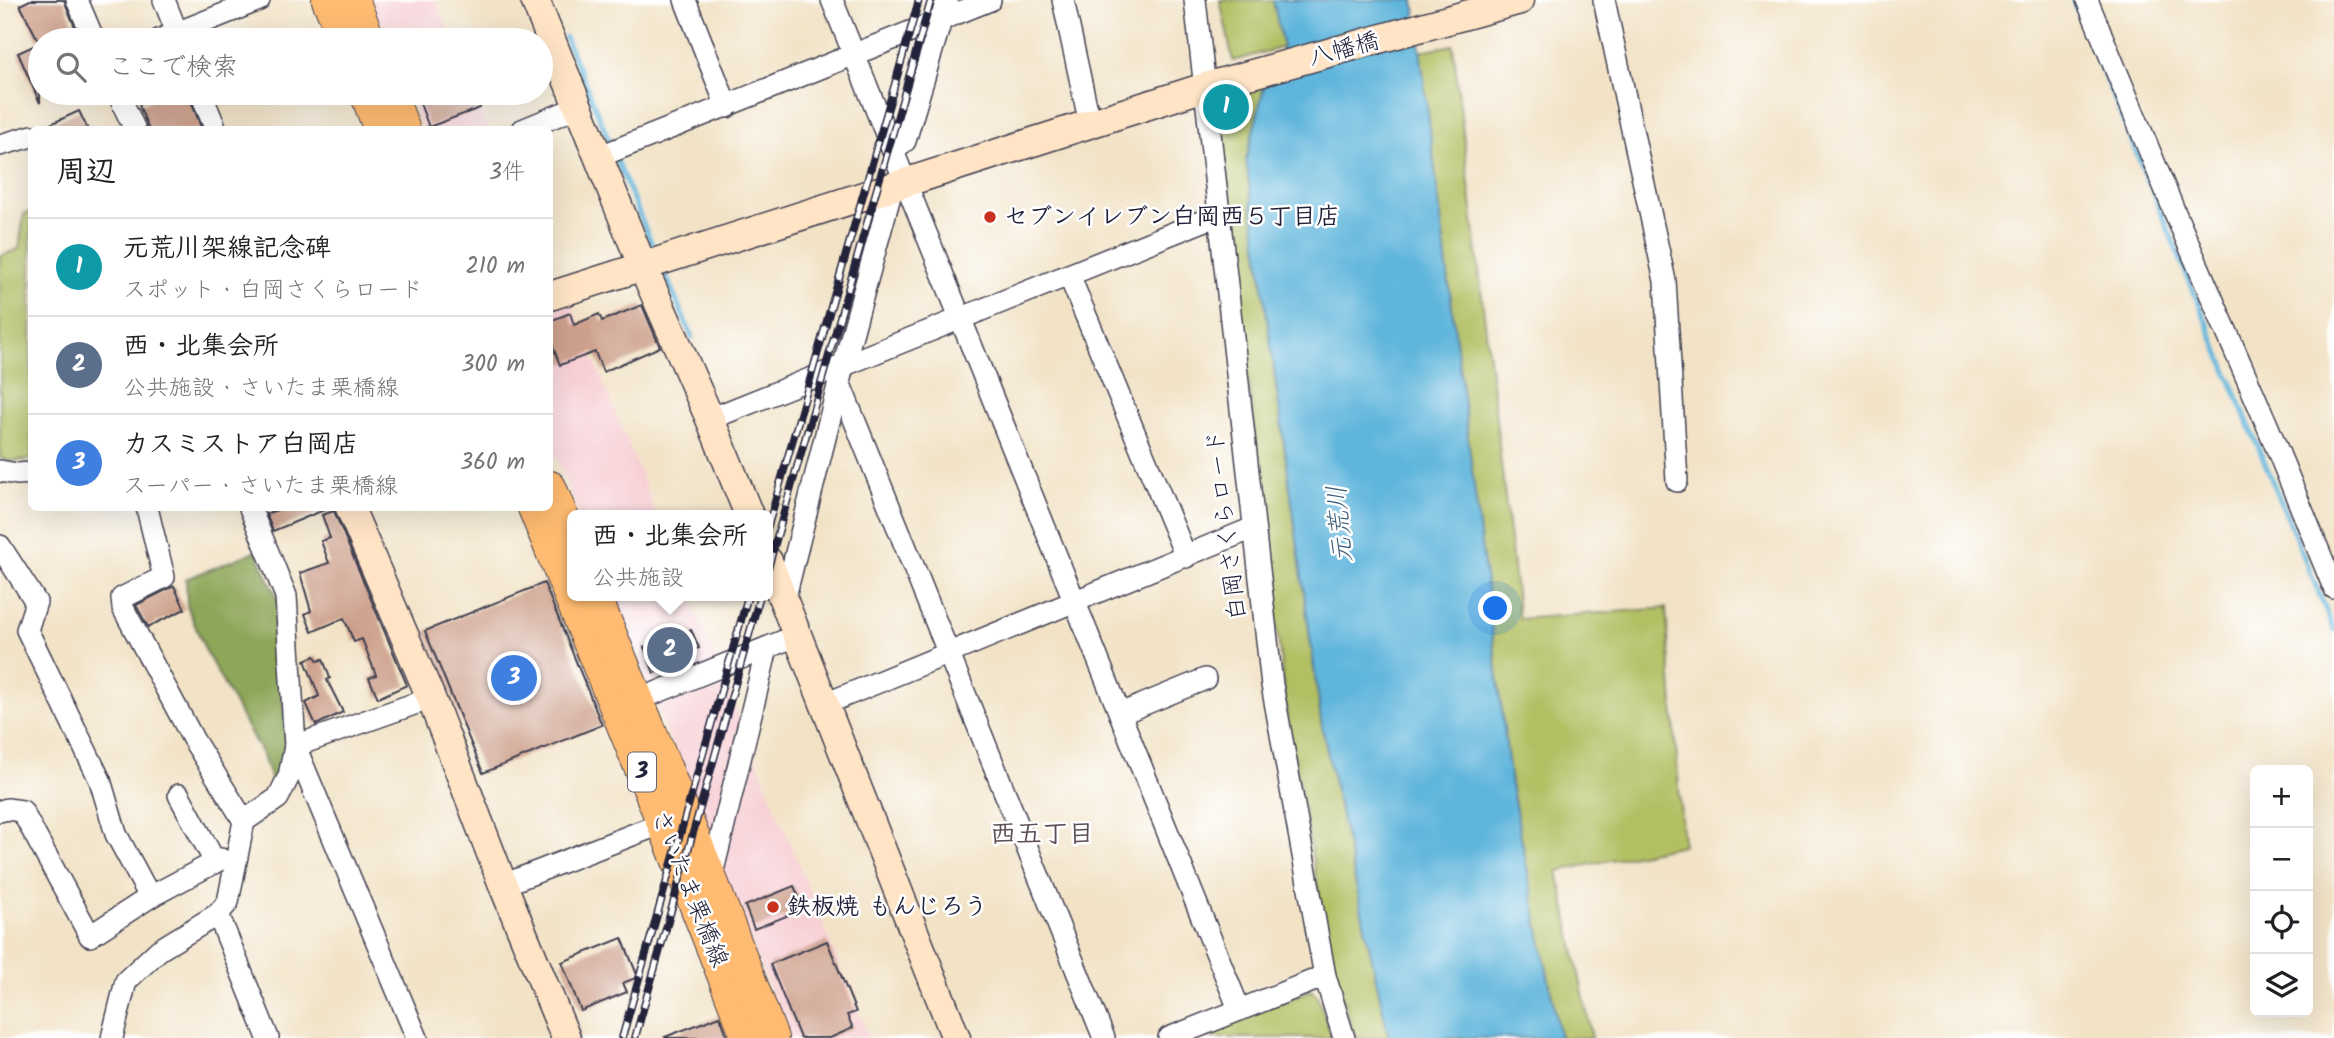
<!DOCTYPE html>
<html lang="ja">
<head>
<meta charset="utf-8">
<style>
	:root { --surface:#fff; --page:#f6f6f6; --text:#202124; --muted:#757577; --line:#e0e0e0; --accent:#c8321e }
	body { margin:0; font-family:Kalam,"Klee One",sans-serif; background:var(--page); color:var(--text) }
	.controls { position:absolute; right:21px; bottom:21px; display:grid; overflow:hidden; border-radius:10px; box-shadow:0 7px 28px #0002 }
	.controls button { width:63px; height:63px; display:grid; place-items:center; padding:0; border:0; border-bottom:2px solid var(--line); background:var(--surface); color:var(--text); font:35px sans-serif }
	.you { position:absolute; left:1496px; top:609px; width:24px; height:24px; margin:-18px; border:5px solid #fff; border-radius:50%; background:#1a73e8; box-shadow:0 0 0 10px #1a73e833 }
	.badge { display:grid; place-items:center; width:46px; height:46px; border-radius:50%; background:var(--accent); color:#fff; font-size:23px; font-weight:700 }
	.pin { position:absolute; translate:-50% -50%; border:4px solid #fff; box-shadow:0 2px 7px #0006 }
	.popup { position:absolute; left:567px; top:510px; width:206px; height:91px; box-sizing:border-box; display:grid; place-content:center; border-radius:10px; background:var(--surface); filter:drop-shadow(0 2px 5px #0005); font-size:23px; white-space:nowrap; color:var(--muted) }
	.popup b { font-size:26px; color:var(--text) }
	.popup::after { content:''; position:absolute; left:50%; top:100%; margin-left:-14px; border:14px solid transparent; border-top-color:var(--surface) }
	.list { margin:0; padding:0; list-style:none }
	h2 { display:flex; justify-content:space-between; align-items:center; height:91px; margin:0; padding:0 28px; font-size:30px }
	h2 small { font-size:23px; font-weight:400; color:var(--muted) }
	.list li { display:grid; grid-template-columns:46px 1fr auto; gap:21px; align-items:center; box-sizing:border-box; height:98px; padding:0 28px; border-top:2px solid var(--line) }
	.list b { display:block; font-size:26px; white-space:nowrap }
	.list p { margin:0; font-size:23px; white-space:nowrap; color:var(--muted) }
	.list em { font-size:23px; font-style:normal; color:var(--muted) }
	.icon { flex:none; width:38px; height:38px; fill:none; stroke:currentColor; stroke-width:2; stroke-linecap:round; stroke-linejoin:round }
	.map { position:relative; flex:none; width:2334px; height:1038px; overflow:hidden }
	.search { position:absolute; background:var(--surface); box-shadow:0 7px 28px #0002; left:28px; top:28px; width:525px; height:77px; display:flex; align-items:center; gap:18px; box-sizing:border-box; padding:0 24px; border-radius:38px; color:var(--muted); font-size:26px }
	.panel { position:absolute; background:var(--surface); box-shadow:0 7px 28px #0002; left:28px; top:126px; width:525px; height:385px; border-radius:10px }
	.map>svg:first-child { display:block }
	.built { fill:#f7cfd4 }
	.green { fill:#b2c063; stroke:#6a714f; stroke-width:2 }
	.forest { fill:#8da659; stroke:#58644a; stroke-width:2 }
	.water { fill:#5eb5db; stroke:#406c8b; stroke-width:2 }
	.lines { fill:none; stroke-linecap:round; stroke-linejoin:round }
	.stream { stroke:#5eb5db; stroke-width:5 }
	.building { fill:#cda08c }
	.street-casing { stroke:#413f50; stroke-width:24 }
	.secondary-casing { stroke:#413f50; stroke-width:31 }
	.primary-casing { stroke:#413f50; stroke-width:34 }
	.street { stroke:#fff; stroke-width:21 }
	.secondary { stroke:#ffe4c6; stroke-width:28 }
	.primary { stroke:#ffbb71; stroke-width:32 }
	.rail-casing { stroke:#22223b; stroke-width:8 }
	.rail { stroke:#fff; stroke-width:5; stroke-dasharray:16; stroke-linecap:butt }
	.poi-dot { fill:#c8321e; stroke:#fff; stroke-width:2.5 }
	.labels { text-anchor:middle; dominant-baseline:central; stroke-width:5; stroke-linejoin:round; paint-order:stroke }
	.shield { fill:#fff; stroke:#646476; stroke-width:2 }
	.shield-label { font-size:23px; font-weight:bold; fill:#22223b }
	.street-label { font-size:24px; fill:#22223b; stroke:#fff }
	.poi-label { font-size:24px; font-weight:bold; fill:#22223b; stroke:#fff; text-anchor:start }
	.water-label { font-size:26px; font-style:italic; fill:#3a5d7b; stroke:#fff }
	.neighbourhood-label { font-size:26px; font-weight:bold; fill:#5e4e57; stroke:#fff }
</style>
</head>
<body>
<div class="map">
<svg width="2334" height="1038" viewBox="0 0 2334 1038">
	<rect width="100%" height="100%" fill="#fff"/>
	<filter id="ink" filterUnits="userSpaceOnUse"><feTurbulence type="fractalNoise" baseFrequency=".0143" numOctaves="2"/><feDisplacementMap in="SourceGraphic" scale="14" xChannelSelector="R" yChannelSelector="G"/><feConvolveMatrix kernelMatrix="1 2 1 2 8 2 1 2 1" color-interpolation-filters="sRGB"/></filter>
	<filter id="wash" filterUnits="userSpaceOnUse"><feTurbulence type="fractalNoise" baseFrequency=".00686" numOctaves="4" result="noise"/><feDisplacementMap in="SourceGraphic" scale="28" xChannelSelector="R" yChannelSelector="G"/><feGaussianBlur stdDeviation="1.57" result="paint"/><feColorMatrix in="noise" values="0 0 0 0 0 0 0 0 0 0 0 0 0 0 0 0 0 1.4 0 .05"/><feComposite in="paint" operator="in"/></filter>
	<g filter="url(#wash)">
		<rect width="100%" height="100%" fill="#f2e3c7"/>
		<g class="built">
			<path d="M 371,0 L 436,0 L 452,40 L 387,40 Z"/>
			<path d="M 408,93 L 473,93 L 488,129 L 422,129 Z"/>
			<path d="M 571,303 L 657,515 L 579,515 L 550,441 L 550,310 Z"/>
			<path d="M 612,596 L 690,596 L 869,1038 L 789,1038 Z"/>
		</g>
		<g class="green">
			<path d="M 1220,0 L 1273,0 L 1283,47 L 1233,61 Z"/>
			<path d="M 1453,45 L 1519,619 L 1666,608 L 1683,845 L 1558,871 L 1592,1038 L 1560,1038 L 1511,785 L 1420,51 Z"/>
			<path d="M 1264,87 L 1246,160 L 1322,727 L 1389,1038 L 1355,1038 L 1331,961 L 1288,723 L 1219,129 L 1237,95 Z"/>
			<path d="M 31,211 L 31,460 L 9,461 L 0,458 L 0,256 L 19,249 L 24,214 Z"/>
			<path d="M 1311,990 L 1317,995 L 1332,1038 L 1190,1038 Z"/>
		</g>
		<path class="forest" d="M 256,551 L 278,599 L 287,772 L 273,786 L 263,756 L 206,652 L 187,606 L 186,579 Z"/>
		<path class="water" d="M 1273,0 L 1414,0 L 1511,785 L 1560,1038 L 1389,1038 L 1322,727 L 1246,160 L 1264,87 L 1283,47 Z"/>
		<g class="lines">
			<g class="stream">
				<path d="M 2073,0 L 2334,630"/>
				<path d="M 565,37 L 612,147"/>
				<path d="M 615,156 L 656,254"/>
				<path d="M 663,269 L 692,337"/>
			</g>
		</g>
		<g id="blocks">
			<g class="building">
				<path d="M 30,0 L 64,0 L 80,40 L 38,40 L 20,5 Z"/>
				<path d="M 40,43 L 40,103 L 18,53 Z"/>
				<path d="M 167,93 L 188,93 L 202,130 L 149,130 L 139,105 Z"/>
				<path d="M 416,93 L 474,93 L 480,108 L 429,127 Z"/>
				<path d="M 79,111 L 88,130 L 42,128 Z"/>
				<path d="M 642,305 L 660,347 L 603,372 L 595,352 L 560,365 L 550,339 L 550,321 L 570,313 L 574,325 L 599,314 L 602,321 Z"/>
				<path d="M 282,508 L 329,508 L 273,531 L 266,514 Z"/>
				<path d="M 334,511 L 407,685 L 378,698 L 369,678 L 376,675 L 362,639 L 354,642 L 344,618 L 312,632 L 305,614 L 311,611 L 300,573 L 329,563 L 321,541 L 330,538 L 322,515 Z"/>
				<path d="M 544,583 L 602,725 L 483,773 L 425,631 Z"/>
				<path d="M 174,586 L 185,609 L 148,627 L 136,605 Z"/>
				<path d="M 691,630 L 699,648 L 667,660 L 670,667 L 654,673 L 644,647 Z"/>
				<path d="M 315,656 L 318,661 L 323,659 L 330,678 L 327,680 L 343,712 L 316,725 L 306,703 L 319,696 L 305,660 Z"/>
				<path d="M 794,886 L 804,909 L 754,929 L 745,906 Z"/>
				<path d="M 622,938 L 638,977 L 623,983 L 627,992 L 581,1011 L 562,962 Z"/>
				<path d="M 827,941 L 856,1012 L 847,1015 L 853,1028 L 830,1038 L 800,1038 L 770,964 Z"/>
				<path d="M 720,1016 L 728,1038 L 666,1038 L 665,1037 Z"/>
			</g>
		</g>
	</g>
	<g filter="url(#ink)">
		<use href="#blocks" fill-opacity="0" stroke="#413f50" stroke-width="2"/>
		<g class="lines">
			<g class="street-casing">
				<g id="street">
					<path d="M 77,0 L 94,40"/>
					<path d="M 164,0 L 180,40"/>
					<path d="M 685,0 L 727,107"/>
					<path d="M 832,0 L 1239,1009"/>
					<path d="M 1063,0 L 1090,124"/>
					<path d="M 1195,0 L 1272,685 L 1325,976 L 1344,1038"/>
					<path d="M 1604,0 L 1665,281 L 1677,481"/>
					<path d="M 2087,0 L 2178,220 L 2268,427 L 2334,588"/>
					<path d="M 159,40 L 259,0"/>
					<path d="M 118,93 L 135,130"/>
					<path d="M 201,93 L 216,130"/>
					<path d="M 522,130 L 578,107"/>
					<path d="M 0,145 L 32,136"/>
					<path d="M 893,150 L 905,141 L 947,0"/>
					<path d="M 598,157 L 990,0"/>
					<path d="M 1069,275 L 1186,557"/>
					<path d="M 839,382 L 1104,1038"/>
					<path d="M 710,419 L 1218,215"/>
					<path d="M 0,471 L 17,474 L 32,473"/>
					<path d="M 0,546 L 36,602 L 27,630 L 100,780 L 116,834 L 150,897"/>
					<path d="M 784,601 L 839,382 L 890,196 L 887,188"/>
					<path d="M 638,700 L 798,635"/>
					<path d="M 825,704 L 1253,528"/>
					<path d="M 1120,714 L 1205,679"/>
					<path d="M 295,746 L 417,1038"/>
					<path d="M 295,746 L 431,698"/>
					<path d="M 179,795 L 215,862"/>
					<path d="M 0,811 L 7,809 L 22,811 L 90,936 L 150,897 L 221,859"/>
					<path d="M 244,821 L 278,798 L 289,776 L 295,746 L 286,596 L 250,508"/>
					<path d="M 711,879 L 767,648"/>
					<path d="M 503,885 L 663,823"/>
					<path d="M 218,914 L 268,1038"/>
					<path d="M 112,1038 L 126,981 L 159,950 L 218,914 L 228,902 L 244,821 L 193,739 L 123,608 L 122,598 L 164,577 L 147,508"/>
					<path d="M 1169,1038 L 1325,976"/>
				</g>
			</g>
			<g class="secondary-casing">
				<g id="secondary">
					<path d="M 535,0 L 642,265 L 710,419 L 749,515"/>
					<path d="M 550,296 L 1205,87 L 1520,0"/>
					<path d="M 350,508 L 431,698 L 503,885 L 566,1038"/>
					<path d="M 768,561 L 956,1038"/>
				</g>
			</g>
			<g class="primary-casing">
				<g id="primary">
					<path d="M 328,0 L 345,40"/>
					<path d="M 353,0 L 369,40"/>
					<path d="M 366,93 L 380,130"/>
					<path d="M 390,93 L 404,130"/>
					<path d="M 550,487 L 572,541"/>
					<path d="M 534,508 L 663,823 L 748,1038"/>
					<path d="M 595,596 L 711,879 L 772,1038"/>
				</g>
			</g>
			<use href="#street" class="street"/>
			<use href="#secondary" class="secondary"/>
			<use href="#primary" class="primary"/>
			<g class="rail-casing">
				<g id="rail">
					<path d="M 768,526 L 919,0"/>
					<path d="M 768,568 L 931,0"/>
					<path d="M 622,1038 L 748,596"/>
					<path d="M 635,1038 L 760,596"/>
				</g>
			</g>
			<use href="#rail" class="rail"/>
		</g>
	</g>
	<g class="poi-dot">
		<circle cx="990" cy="217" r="7"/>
		<circle cx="773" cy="907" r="7"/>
	</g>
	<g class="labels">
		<rect class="shield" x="628" y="752.5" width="28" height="39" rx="5"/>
		<g class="shield-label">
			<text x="642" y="772">3</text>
		</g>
		<g class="street-label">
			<text transform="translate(1344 50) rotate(-15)">八幡橋</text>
			<text transform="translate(1227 525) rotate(-97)">白岡さくらロード</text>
			<text transform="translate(689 889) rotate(68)">さいたま栗橋線</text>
		</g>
		<g class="poi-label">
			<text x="1004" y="217">セブンイレブン白岡西５丁目店</text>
			<text x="787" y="907">鉄板焼 もんじろう</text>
		</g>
		<g class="water-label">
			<text transform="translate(1341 524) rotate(-95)">元荒川</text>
		</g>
		<g class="neighbourhood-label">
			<text x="1042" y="835">西五丁目</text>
		</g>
	</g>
</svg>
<div class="controls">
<button>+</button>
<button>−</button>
<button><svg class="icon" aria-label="locate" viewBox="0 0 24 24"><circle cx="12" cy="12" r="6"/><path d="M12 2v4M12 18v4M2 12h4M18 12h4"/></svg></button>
<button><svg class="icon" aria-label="layers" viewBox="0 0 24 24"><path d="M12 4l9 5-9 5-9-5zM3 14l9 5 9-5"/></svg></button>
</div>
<div class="you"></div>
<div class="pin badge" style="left:1226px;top:107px;background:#0f9aa8">1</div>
<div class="pin badge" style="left:670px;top:650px;background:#5c6f8a">2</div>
<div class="popup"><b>西・北集会所</b>公共施設</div>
<div class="pin badge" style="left:514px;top:678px;background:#3f7fe0">3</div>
<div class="search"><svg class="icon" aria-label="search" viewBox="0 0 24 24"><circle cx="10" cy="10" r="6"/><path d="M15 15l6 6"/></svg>ここで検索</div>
<section class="panel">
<h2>周辺<small>3件</small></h2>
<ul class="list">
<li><span class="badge" style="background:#0f9aa8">1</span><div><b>元荒川架線記念碑</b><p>スポット · 白岡さくらロード</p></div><em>210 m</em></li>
<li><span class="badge" style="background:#5c6f8a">2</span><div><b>西・北集会所</b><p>公共施設 · さいたま栗橋線</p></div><em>300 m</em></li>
<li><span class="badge" style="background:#3f7fe0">3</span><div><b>カスミストア白岡店</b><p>スーパー · さいたま栗橋線</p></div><em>360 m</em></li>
</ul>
</section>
</div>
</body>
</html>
